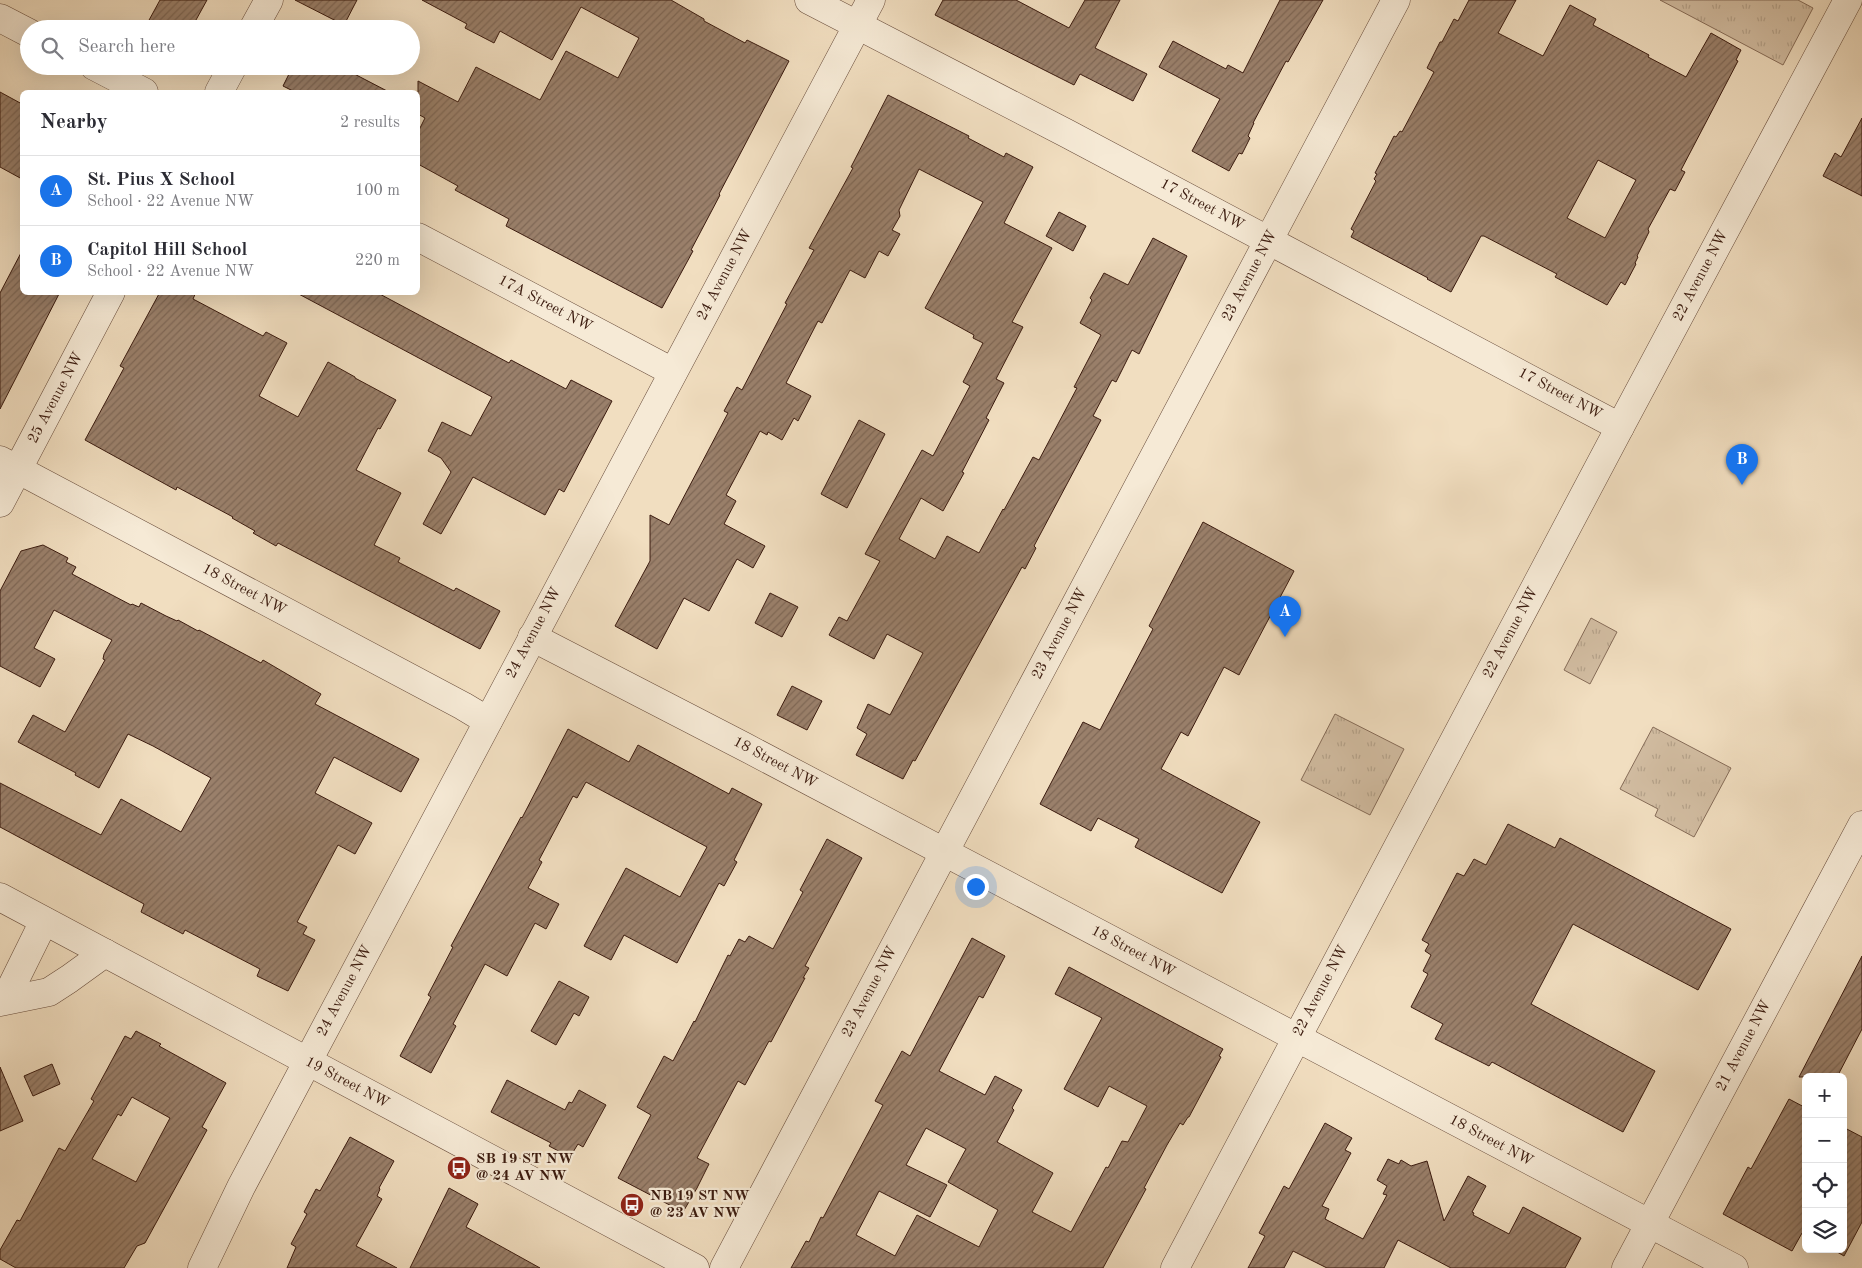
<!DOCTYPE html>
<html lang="en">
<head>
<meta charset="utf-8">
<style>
	:root { --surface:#fff; --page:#f7f7f7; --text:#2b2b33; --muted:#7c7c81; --line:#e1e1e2; --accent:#1a73e8 }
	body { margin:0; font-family:"Old Standard TT",serif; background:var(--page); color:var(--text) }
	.controls { position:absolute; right:15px; bottom:15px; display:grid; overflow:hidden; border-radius:8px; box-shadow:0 5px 20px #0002 }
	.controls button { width:45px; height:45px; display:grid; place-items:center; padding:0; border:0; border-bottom:1px solid var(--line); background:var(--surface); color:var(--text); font:25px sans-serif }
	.you { position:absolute; left:975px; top:886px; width:18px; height:18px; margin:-12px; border:4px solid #fff; border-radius:50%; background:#1a73e8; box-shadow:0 0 0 8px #1a73e833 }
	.badge { display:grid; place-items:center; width:32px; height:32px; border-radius:50%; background:var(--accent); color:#fff; font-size:16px; font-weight:700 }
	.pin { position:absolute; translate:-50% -41px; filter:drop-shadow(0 1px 2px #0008) }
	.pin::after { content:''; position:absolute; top:26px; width:18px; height:15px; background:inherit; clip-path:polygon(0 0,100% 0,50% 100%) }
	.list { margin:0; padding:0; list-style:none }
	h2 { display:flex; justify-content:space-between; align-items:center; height:65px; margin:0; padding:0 20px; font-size:21px }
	h2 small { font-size:16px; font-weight:400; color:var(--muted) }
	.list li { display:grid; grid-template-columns:32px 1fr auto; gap:15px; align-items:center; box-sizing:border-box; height:70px; padding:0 20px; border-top:1px solid var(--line) }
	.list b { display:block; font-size:19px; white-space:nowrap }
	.list p { margin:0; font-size:16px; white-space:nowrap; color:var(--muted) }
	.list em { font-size:16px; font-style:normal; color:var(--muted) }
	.icon { flex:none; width:28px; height:28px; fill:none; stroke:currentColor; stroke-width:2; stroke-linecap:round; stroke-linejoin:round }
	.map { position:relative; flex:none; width:1862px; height:1268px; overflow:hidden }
	.search { position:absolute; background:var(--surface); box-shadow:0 5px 20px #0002; left:20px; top:20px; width:400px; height:55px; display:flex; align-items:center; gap:12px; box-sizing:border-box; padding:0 18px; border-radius:28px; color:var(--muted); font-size:19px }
	.panel { position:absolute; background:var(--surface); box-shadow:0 5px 20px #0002; left:20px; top:90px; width:400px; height:205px; border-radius:8px }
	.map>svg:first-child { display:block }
	.park { fill:url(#park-tufts); stroke:#866c58 }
	.building { fill:url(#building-hatch); stroke:#3b1b0f; fill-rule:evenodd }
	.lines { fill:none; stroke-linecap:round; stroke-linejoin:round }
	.minor-casing { stroke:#684c3b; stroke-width:29 }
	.minor { stroke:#f6ead6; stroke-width:28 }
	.labels { text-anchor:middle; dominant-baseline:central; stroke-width:4.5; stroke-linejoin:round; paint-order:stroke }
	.street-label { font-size:15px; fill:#3b1b0f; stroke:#f6ead6 }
	.poi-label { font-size:15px; font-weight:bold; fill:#3b1b0f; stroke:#f6ead6; text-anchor:start }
</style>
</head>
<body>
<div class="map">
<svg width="1862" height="1268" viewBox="0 0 1862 1268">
	<defs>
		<pattern id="park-tufts" width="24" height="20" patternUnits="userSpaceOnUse" patternTransform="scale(1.25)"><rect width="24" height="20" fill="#d2bda2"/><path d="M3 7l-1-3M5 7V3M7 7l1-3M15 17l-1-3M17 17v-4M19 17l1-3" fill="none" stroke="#b5a28a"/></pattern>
		<pattern id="building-hatch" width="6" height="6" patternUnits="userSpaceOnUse" patternTransform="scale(1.25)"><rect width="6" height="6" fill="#9a806b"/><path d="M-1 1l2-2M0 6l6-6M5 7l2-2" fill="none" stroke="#7f6856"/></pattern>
	</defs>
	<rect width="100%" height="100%" fill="#f1dec0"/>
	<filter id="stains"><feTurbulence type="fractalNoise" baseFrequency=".004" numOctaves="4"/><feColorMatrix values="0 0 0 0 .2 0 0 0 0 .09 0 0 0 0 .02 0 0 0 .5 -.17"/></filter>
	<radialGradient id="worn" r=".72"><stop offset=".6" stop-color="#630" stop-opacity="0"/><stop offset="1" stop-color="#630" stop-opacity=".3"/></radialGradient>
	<g class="park">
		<path d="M 1660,0 L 1798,0 L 1813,8 L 1783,65 Z"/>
		<path d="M 1591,618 L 1617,632 L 1590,684 L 1564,670 Z"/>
		<path d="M 1335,714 L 1404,749 L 1370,815 L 1301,780 Z"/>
		<path d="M 1653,727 L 1731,768 L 1694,837 L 1655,816 L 1658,809 L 1620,789 Z"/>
	</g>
	<g class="building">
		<path d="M 160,0 L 207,0 L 191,29 L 160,29 L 148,22 Z"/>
		<path d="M 295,0 L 357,0 L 344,25 Z"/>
		<path d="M 422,0 L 671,0 L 704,19 L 704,21 L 745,43 L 747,40 L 789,61 L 719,194 L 720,195 L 691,250 L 693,251 L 662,308 L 506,226 L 509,219 L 455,190 L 458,186 L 418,164 L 418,132 L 425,118 L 418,114 L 418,81 L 458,102 L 476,67 L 540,100 L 566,51 L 618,78 L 639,38 L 581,7 L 552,60 L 500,31 L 494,43 L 465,28 L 467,24 Z"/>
		<path d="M 943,0 L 1016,0 L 1069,28 L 1085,0 L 1120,0 L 1095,48 L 1147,74 L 1133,101 L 1080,74 L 1074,85 L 935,15 Z"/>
		<path d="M 1280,0 L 1323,0 L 1288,62 L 1286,61 L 1253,123 L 1254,123 L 1248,136 L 1250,138 L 1242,154 L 1239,153 L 1229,171 L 1192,151 L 1220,99 L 1159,67 L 1173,41 L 1226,69 L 1228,65 L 1243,73 Z"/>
		<path d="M 1469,0 L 1516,0 L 1498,33 L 1543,56 L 1570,5 L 1596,19 L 1593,25 L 1649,55 L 1648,57 L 1686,77 L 1711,33 L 1741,50 L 1736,60 L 1738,61 L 1681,170 L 1685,172 L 1675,191 L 1670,189 L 1648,229 L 1649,232 L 1637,256 L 1638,257 L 1635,263 L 1636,264 L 1625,285 L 1621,282 L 1607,305 L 1555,277 L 1557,274 L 1484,236 L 1481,236 L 1451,292 L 1427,279 L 1428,278 L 1351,237 L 1354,231 L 1351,229 L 1376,181 L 1374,179 L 1377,174 L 1375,173 L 1394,136 L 1396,137 L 1400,131 L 1402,132 L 1434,72 L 1427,68 L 1440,42 L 1442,42 L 1454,19 L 1458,21 ZM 1598,160 L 1636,180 L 1605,238 L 1567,218 Z"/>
		<path d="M 293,66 L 339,66 L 389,92 L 295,92 L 283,86 Z"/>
		<path d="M 0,92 L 22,104 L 22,179 L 0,167 Z"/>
		<path d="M 888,95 L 969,136 L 968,138 L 1004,157 L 1006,153 L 1033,167 L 1004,223 L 1052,248 L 1012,322 L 1023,327 L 996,379 L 1004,383 L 986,418 L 989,420 L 962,472 L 964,473 L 943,511 L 921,498 L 899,539 L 935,559 L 947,536 L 979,553 L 1003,509 L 1004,510 L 1033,457 L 1039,460 L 1077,388 L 1074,387 L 1101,335 L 1080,323 L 1092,300 L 1090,298 L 1104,273 L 1128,285 L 1153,238 L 1187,256 L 1139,354 L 1132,350 L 1116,382 L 1112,380 L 1093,416 L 1101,420 L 1034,546 L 1036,548 L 1025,569 L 1022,567 L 915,761 L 913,760 L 903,779 L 856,755 L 867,734 L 857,728 L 868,704 L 890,715 L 923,653 L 887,634 L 874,659 L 829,635 L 839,617 L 847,621 L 880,561 L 865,554 L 922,450 L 933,456 L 970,386 L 963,382 L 983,343 L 973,338 L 974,335 L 925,308 L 983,202 L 919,169 L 899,210 L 900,216 L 892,230 L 900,234 L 888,256 L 879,251 L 865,278 L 850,270 L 822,323 L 818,321 L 786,383 L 811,396 L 798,421 L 794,418 L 782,440 L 768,432 L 767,435 L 760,431 L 726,495 L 736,501 L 724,524 L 765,546 L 753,568 L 737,559 L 709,611 L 684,598 L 657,649 L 615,626 L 650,561 L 650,515 L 669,525 L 728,413 L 724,411 L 737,387 L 742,390 L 787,304 L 785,303 L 814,250 L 809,248 L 853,168 L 851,167 Z"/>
		<path d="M 1862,118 L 1862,196 L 1823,176 L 1835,153 L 1841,157 Z"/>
		<path d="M 1059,212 L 1086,226 L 1073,251 L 1046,236 Z"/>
		<path d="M 22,251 L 22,292 L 60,292 L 0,409 L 0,293 Z"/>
		<path d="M 160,292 L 196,292 L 193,299 L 263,336 L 266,332 L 287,343 L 259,396 L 298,417 L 328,362 L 355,377 L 355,378 L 396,400 L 380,429 L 378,428 L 356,470 L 401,493 L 374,545 L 400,558 L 398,562 L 454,591 L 456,588 L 500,611 L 480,649 L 278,543 L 276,546 L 253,533 L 255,531 L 232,518 L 233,517 L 177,487 L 176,490 L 85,440 L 124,368 L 120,366 Z"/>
		<path d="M 295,292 L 376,292 L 509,363 L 511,360 L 566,389 L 571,380 L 612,401 L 564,492 L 559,489 L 545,515 L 473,477 L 441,534 L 423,524 L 451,472 L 441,458 L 428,451 L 442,422 L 471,436 L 492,397 Z"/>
		<path d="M 859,420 L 885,434 L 847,508 L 821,494 Z"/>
		<path d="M 1203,522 L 1294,571 L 1239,675 L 1224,667 L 1188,736 L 1181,732 L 1161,769 L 1260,822 L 1222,893 L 1135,847 L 1139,839 L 1098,818 L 1091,831 L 1040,804 L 1083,722 L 1100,730 L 1153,629 L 1149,626 Z"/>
		<path d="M 43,545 L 68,558 L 66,562 L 76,567 L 72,574 L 131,605 L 132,604 L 139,607 L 141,603 L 166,616 L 177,621 L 178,620 L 198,631 L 199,630 L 261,663 L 263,660 L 321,694 L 315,704 L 419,759 L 401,792 L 334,757 L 315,793 L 372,823 L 355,854 L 338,845 L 297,922 L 307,927 L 303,934 L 315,940 L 288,991 L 257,976 L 260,969 L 185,930 L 183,934 L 141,912 L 144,904 L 0,827 L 0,783 L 101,835 L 121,799 L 181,832 L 211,778 L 153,746 L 128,734 L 99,788 L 75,775 L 76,773 L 18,742 L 33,715 L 65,732 L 105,660 L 103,659 L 104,654 L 112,640 L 54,610 L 34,648 L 55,659 L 40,687 L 0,666 L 0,591 L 21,551 Z"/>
		<path d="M 770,593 L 798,607 L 782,637 L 755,623 Z"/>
		<path d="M 792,686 L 822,701 L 807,730 L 777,715 Z"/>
		<path d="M 568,729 L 629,762 L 638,745 L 729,794 L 732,788 L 762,804 L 734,860 L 737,862 L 724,886 L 719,883 L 677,963 L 624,935 L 611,960 L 584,946 L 626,868 L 680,897 L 707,847 L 586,782 L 577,798 L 573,796 L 539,860 L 542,862 L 528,888 L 559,904 L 546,929 L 535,923 L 507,976 L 485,964 L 453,1024 L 456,1026 L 431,1073 L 400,1056 L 431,997 L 428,995 L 453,947 L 451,946 L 521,817 L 522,818 Z"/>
		<path d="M 1508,824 L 1555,848 L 1560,838 L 1731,929 L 1698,990 L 1573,924 L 1531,1004 L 1655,1071 L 1623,1132 L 1492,1062 L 1489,1066 L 1435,1039 L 1443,1024 L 1411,1007 L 1428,974 L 1423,971 L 1431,955 L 1425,951 L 1429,944 L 1422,940 L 1457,873 L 1464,876 L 1474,859 L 1486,865 Z"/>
		<path d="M 827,839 L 862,858 L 805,966 L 809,968 L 803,978 L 805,978 L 771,1042 L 769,1041 L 745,1085 L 738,1081 L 697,1158 L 709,1164 L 697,1188 L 683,1212 L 618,1178 L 651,1115 L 637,1107 L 664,1056 L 673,1061 L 694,1021 L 695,1022 L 728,955 L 730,956 L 739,939 L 745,942 L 749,936 L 773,949 L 803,892 L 800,890 Z"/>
		<path d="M 972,938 L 1005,956 L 983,998 L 979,996 L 939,1071 L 985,1095 L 995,1076 L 1022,1090 L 1012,1108 L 1014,1110 L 997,1142 L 1053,1173 L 1032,1212 L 1071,1232 L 1106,1167 L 1108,1168 L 1122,1141 L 1128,1142 L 1147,1106 L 1109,1086 L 1098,1107 L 1064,1089 L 1102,1018 L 1055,994 L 1069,967 L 1223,1049 L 1219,1056 L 1221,1057 L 1189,1117 L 1188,1117 L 1183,1125 L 1180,1123 L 1167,1145 L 1144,1188 L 1146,1189 L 1103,1268 L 791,1268 L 806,1241 L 809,1242 L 821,1217 L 823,1218 L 883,1105 L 875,1101 L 902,1051 L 910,1056 ZM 926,1128 L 966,1149 L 948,1182 L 998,1210 L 979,1247 L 917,1215 L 895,1256 L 856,1235 L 879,1191 L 930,1217 L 947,1185 L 906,1165 Z"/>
		<path d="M 1862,956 L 1862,1029 L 1837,1077 L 1799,1077 Z"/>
		<path d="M 559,981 L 589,997 L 579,1016 L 574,1013 L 556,1045 L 531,1031 Z"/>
		<path d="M 136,1031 L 161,1044 L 159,1046 L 226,1083 L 202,1127 L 207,1130 L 145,1243 L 137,1246 L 124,1268 L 16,1268 L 0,1259 L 0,1250 L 17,1220 L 20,1221 L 59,1148 L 65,1151 L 94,1101 L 91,1099 L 125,1036 L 131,1039 ZM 132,1097 L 170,1118 L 136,1182 L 92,1159 L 118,1114 L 121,1116 Z"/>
		<path d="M 52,1064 L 60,1084 L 33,1096 L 24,1076 Z"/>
		<path d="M 0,1067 L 23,1121 L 0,1131 Z"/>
		<path d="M 507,1080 L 565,1110 L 569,1102 L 572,1103 L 579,1090 L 606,1105 L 583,1147 L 578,1144 L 570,1157 L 549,1146 L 551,1143 L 491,1112 Z"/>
		<path d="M 1789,1099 L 1806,1108 L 1806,1235 L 1802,1233 L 1792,1251 L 1723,1214 L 1748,1167 L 1751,1169 Z"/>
		<path d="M 1325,1123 L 1352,1138 L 1345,1150 L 1351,1153 L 1322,1206 L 1329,1209 L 1325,1219 L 1363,1239 L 1387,1195 L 1383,1194 L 1387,1186 L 1377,1180 L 1388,1159 L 1399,1164 L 1401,1160 L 1411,1166 L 1427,1161 L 1444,1221 L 1468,1176 L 1486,1186 L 1472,1212 L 1474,1213 L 1473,1215 L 1509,1234 L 1523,1207 L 1581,1238 L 1565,1268 L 1451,1268 L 1398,1240 L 1384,1268 L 1327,1268 L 1293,1251 L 1284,1268 L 1248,1268 L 1265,1236 L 1259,1233 L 1284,1186 L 1289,1189 Z"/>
		<path d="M 1843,1127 L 1862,1137 L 1862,1222 L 1844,1256 L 1832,1249 L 1843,1249 Z"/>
		<path d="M 350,1137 L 394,1161 L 379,1188 L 380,1189 L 377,1196 L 382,1199 L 356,1246 L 397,1268 L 287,1268 L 296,1247 L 291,1244 L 307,1214 L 304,1212 L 316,1189 L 320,1191 Z"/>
		<path d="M 449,1188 L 478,1204 L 466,1227 L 540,1268 L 410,1268 Z"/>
	</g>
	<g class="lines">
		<g class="minor-casing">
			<g id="minor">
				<path d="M 809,0 L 1066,133 L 1620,427"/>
				<path d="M 0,18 L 29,33"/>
				<path d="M 253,29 L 269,0"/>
				<path d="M 94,66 L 144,92"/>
				<path d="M 219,92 L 233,66"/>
				<path d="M 418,237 L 673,372"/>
				<path d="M 0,460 L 463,706 L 488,721"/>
				<path d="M 0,503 L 111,292"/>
				<path d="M 532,637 L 743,746 L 1734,1268"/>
				<path d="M 0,897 L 695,1268"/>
				<path d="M 5,1000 L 44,921"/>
				<path d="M 0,1002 L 49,992 L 69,979 L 105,953"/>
				<path d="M 202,1268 L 241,1187 L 871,0"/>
				<path d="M 724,1268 L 1396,0"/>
				<path d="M 1175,1268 L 1620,427 L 1848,0"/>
				<path d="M 1626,1268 L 1862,825"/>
			</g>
		</g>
		<use href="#minor" class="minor"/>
	</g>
	<defs>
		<g id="bus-disc" transform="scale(1.25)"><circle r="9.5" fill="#8f2418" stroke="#f6ead6"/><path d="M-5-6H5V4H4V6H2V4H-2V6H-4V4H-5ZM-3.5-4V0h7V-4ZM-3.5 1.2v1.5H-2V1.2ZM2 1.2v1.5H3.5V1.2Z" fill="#fff"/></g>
	</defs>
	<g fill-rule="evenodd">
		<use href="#bus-disc" x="459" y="1168"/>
		<use href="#bus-disc" x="632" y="1205"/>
	</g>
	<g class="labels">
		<g class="street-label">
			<text transform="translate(1202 205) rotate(28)">17 Street NW</text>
			<text transform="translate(725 275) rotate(-62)">24 Avenue NW</text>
			<text transform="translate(1250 276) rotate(-62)">23 Avenue NW</text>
			<text transform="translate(1701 276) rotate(-62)">22 Avenue NW</text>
			<text transform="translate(545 304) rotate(28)">17A Street NW</text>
			<text transform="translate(1560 394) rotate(28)">17 Street NW</text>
			<text transform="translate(56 398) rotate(-62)">25 Avenue NW</text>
			<text transform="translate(244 590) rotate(28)">18 Street NW</text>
			<text transform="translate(534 633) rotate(-62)">24 Avenue NW</text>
			<text transform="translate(1511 633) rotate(-62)">22 Avenue NW</text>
			<text transform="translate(1060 634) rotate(-62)">23 Avenue NW</text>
			<text transform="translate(775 763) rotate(28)">18 Street NW</text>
			<text transform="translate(1133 952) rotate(28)">18 Street NW</text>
			<text transform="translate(345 991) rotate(-62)">24 Avenue NW</text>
			<text transform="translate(1321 991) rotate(-62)">22 Avenue NW</text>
			<text transform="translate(870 992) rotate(-62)">23 Avenue NW</text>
			<text transform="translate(1744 1046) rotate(-62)">21 Avenue NW</text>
			<text transform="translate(347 1083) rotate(28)">19 Street NW</text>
			<text transform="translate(1491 1141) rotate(28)">18 Street NW</text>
		</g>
		<g class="poi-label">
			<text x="476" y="1159">SB 19 ST NW<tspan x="476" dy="17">@ 24 AV NW</tspan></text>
			<text x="650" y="1196">NB 19 ST NW<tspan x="650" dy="17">@ 23 AV NW</tspan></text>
		</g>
	</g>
	<rect width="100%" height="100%" filter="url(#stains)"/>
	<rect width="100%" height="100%" fill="url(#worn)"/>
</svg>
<div class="controls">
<button>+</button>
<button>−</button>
<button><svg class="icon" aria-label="locate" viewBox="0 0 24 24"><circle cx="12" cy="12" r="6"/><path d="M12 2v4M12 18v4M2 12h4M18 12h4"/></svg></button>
<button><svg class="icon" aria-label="layers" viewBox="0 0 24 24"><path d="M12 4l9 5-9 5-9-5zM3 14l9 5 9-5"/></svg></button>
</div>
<div class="you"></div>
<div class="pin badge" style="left:1285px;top:637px">A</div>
<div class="pin badge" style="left:1742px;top:485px">B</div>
<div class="search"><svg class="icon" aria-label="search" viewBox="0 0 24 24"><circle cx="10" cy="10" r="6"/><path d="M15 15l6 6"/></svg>Search here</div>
<section class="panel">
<h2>Nearby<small>2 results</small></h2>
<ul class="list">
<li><span class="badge">A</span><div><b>St. Pius X School</b><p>School · 22 Avenue NW</p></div><em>100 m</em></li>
<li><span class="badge">B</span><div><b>Capitol Hill School</b><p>School · 22 Avenue NW</p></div><em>220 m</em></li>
</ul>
</section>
</div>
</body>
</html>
